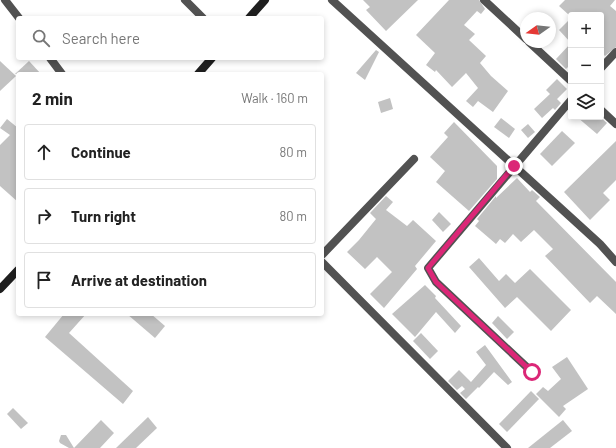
<!DOCTYPE html>
<html lang="en">
<head>
<meta charset="utf-8">
<style>
	:root { --surface:#fff; --page:#f6f6f6; --text:#222; --muted:#767676; --line:#e0e0e0 }
	body { margin:0; font-family:Barlow,sans-serif; background:var(--page); color:var(--text) }
	.controls { position:absolute; right:12px; top:12px; display:grid; overflow:hidden; border-radius:4px; box-shadow:0 2px 6px #0003 }
	.controls button { width:36px; height:36px; display:grid; place-items:center; padding:0; border:0; border-bottom:1px solid var(--line); background:var(--surface); color:var(--text); font:20px sans-serif }
	.compass { position:absolute; left:520px; top:12px; width:36px; height:36px; border-radius:50%; background:var(--surface); box-shadow:0 2px 6px #0003; rotate:255deg }
	.stop { position:absolute; width:12px; height:12px; margin:-9px; border:3px solid #db2777; border-radius:50%; background:#fff }
	.stop.end { background:#db2777; border-color:#fff; box-shadow:0 1px 4px #0008 }
	.list { margin:0; padding:0; list-style:none }
	h2 { display:flex; justify-content:space-between; align-items:center; height:52px; margin:0; padding:0 16px; font-size:17px }
	h2 small { font-size:13px; font-weight:400; color:var(--muted) }
	.list li { display:grid; grid-template-columns:26px 1fr auto; gap:12px; align-items:center; box-sizing:border-box; height:56px; margin:0 8px 8px; padding:0 8px; border:1px solid var(--line); border-radius:4px }
	.list b { display:block; font-size:15px; white-space:nowrap }
	.list em { font-size:13px; font-style:normal; color:var(--muted) }
	.icon { flex:none; width:22px; height:22px; fill:none; stroke:currentColor; stroke-width:2; stroke-linecap:round; stroke-linejoin:round }
	.map { position:relative; flex:none; width:616px; height:448px; overflow:hidden }
	.search { position:absolute; background:var(--surface); box-shadow:0 2px 6px #0003; left:16px; top:16px; width:308px; height:44px; display:flex; align-items:center; gap:10px; box-sizing:border-box; padding:0 14px; border-radius:4px; color:var(--muted); font-size:15px }
	.panel { position:absolute; background:var(--surface); box-shadow:0 2px 6px #0003; left:16px; top:72px; width:308px; height:244px; border-radius:4px }
	.map>svg:first-child { display:block }
	.building { fill:#c2c2c2 }
	.lines { fill:none; stroke-linecap:round; stroke-linejoin:round }
	.street { stroke:#525252; stroke-width:8 }
	.secondary { stroke:#1f1f1f; stroke-width:8 }
	.route { stroke:#db2777; stroke-width:5 }
</style>
</head>
<body>
<div class="map">
<svg width="616" height="448" viewBox="0 0 616 448">
	<rect width="100%" height="100%" fill="#fff"/>
	<g class="building">
		<path d="M 363,0 L 418,0 L 386,31 L 366,10 L 370,7 Z"/>
		<path d="M 449,0 L 479,0 L 485,9 L 481,14 L 477,11 L 464,25 L 475,34 L 469,40 L 486,56 L 480,63 L 491,76 L 508,91 L 493,112 L 478,101 L 473,107 L 466,101 L 478,88 L 466,73 L 452,87 L 436,70 L 435,72 L 426,65 L 435,53 L 416,35 Z"/>
		<path d="M 565,0 L 615,0 L 610,6 L 616,11 L 616,47 L 605,56 L 601,52 L 601,15 L 569,15 L 559,6 Z"/>
		<path d="M 571,18 L 571,43 L 559,30 Z"/>
		<path d="M 571,43 L 571,64 L 566,69 L 556,59 Z"/>
		<path d="M 376,50 L 379,52 L 365,80 L 356,73 Z"/>
		<path d="M 0,61 L 16,76 L 0,91 Z"/>
		<path d="M 29,61 L 41,74 L 15,74 Z"/>
		<path d="M 557,79 L 567,89 L 557,99 L 561,103 L 555,110 L 553,108 L 542,118 L 534,109 L 550,94 L 546,90 Z"/>
		<path d="M 390,98 L 393,109 L 381,113 L 378,102 Z"/>
		<path d="M 577,117 L 600,117 L 607,123 L 597,134 Z"/>
		<path d="M 501,118 L 515,129 L 509,138 L 494,127 Z"/>
		<path d="M 7,119 L 18,128 L 18,202 L 0,186 L 0,145 L 10,135 L 0,128 Z"/>
		<path d="M 454,122 L 497,166 L 497,179 L 469,211 L 436,182 L 445,171 L 430,157 L 448,137 L 444,133 Z"/>
		<path d="M 528,124 L 535,132 L 528,138 L 521,130 Z"/>
		<path d="M 562,131 L 575,143 L 552,166 L 540,154 Z"/>
		<path d="M 616,141 L 616,180 L 603,193 L 610,200 L 590,220 L 564,192 Z"/>
		<path d="M 517,178 L 530,192 L 532,190 L 540,197 L 536,201 L 616,282 L 616,314 L 597,296 L 590,303 L 545,256 L 553,249 L 534,230 L 521,242 L 513,234 L 505,243 L 500,239 L 496,244 L 475,226 L 479,221 L 477,219 L 496,196 L 496,198 Z"/>
		<path d="M 386,196 L 393,202 L 386,210 L 407,226 L 413,220 L 436,241 L 415,266 L 417,269 L 384,308 L 370,294 L 392,272 L 377,257 L 365,269 L 347,252 L 359,240 L 376,219 L 370,213 Z"/>
		<path d="M 439,212 L 451,224 L 443,232 L 432,220 Z"/>
		<path d="M 479,258 L 499,281 L 506,274 L 515,283 L 530,269 L 571,310 L 551,331 L 517,297 L 505,308 L 469,267 Z"/>
		<path d="M 425,285 L 436,296 L 435,298 L 461,326 L 455,333 L 436,312 L 415,337 L 392,314 Z"/>
		<path d="M 64,314 L 86,314 L 69,333 L 133,391 L 123,404 L 45,337 Z"/>
		<path d="M 127,314 L 151,314 L 165,326 L 155,338 Z"/>
		<path d="M 498,316 L 514,332 L 507,339 L 492,323 Z"/>
		<path d="M 421,333 L 438,351 L 430,359 L 413,341 Z"/>
		<path d="M 485,345 L 512,382 L 508,385 L 494,372 L 479,388 L 478,387 L 466,399 L 460,393 L 465,389 L 462,386 L 457,390 L 448,381 L 459,370 L 471,382 L 486,365 L 476,352 Z"/>
		<path d="M 567,357 L 588,389 L 563,406 L 566,409 L 559,417 L 536,394 L 543,387 L 548,391 L 561,379 L 552,367 Z"/>
		<path d="M 531,391 L 539,399 L 507,432 L 499,424 Z"/>
		<path d="M 13,408 L 28,423 L 21,429 L 7,414 Z"/>
		<path d="M 148,417 L 157,428 L 136,448 L 116,448 Z"/>
		<path d="M 101,420 L 114,433 L 100,448 L 69,448 L 60,443 L 59,441 L 61,435 L 66,435 L 74,448 Z"/>
		<path d="M 563,420 L 572,431 L 550,448 L 528,448 Z"/>
	</g>
	<g class="lines">
		<g class="street">
			<path d="M 5,0 L 19,18"/>
			<path d="M 185,0 L 203,18"/>
			<path d="M 332,0 L 600,244 L 616,262"/>
			<path d="M 484,0 L 526,39"/>
			<path d="M 529,42 L 571,81"/>
			<path d="M 50,58 L 62,74"/>
			<path d="M 601,68 L 616,52"/>
			<path d="M 601,110 L 616,124"/>
			<path d="M 322,255 L 414,159"/>
			<path d="M 322,262 L 507,448"/>
			<path d="M 532,372 L 436,282 L 428,268 L 571,100"/>
		</g>
		<g class="secondary">
			<path d="M 249,18 L 265,0"/>
			<path d="M 198,74 L 212,58"/>
			<path d="M 0,289 L 18,270"/>
		</g>
	</g>
	<g class="lines">
		<path class="route" d="M 514,166 L 428,268 L 436,282 L 532,372"/>
	</g>
</svg>
<div class="controls">
<button>+</button>
<button>−</button>
<button><svg class="icon" aria-label="layers" viewBox="0 0 24 24"><path d="M12 4l9 5-9 5-9-5zM3 14l9 5 9-5"/></svg></button>
</div>
<svg class="compass" viewBox="-18 -18 36 36"><path d="M0-13l5 13h-10z" fill="#e53935"/><path d="M0 13l5-13h-10z" fill="#767676"/></svg>
<div class="stop" style="left:532px;top:372px"></div>
<div class="stop end" style="left:514px;top:166px"></div>
<div class="search"><svg class="icon" aria-label="search" viewBox="0 0 24 24"><circle cx="10" cy="10" r="6"/><path d="M15 15l6 6"/></svg>Search here</div>
<section class="panel">
<h2>2 min<small>Walk · 160 m</small></h2>
<ul class="list">
<li><svg class="icon" aria-label="ahead" viewBox="0 0 24 24"><path d="M12 20V5M6 11l6-6 6 6"/></svg><div><b>Continue</b></div><em>80 m</em></li>
<li><svg class="icon" aria-label="right" viewBox="0 0 24 24"><path d="M7 20v-9h11M14 6l5 5-5 5"/></svg><div><b>Turn right</b></div><em>80 m</em></li>
<li><svg class="icon" aria-label="arrive" viewBox="0 0 24 24"><path d="M6 21V4h12l-3 4 3 4H6"/></svg><div><b>Arrive at destination</b></div></li>
</ul>
</section>
</div>
</body>
</html>
